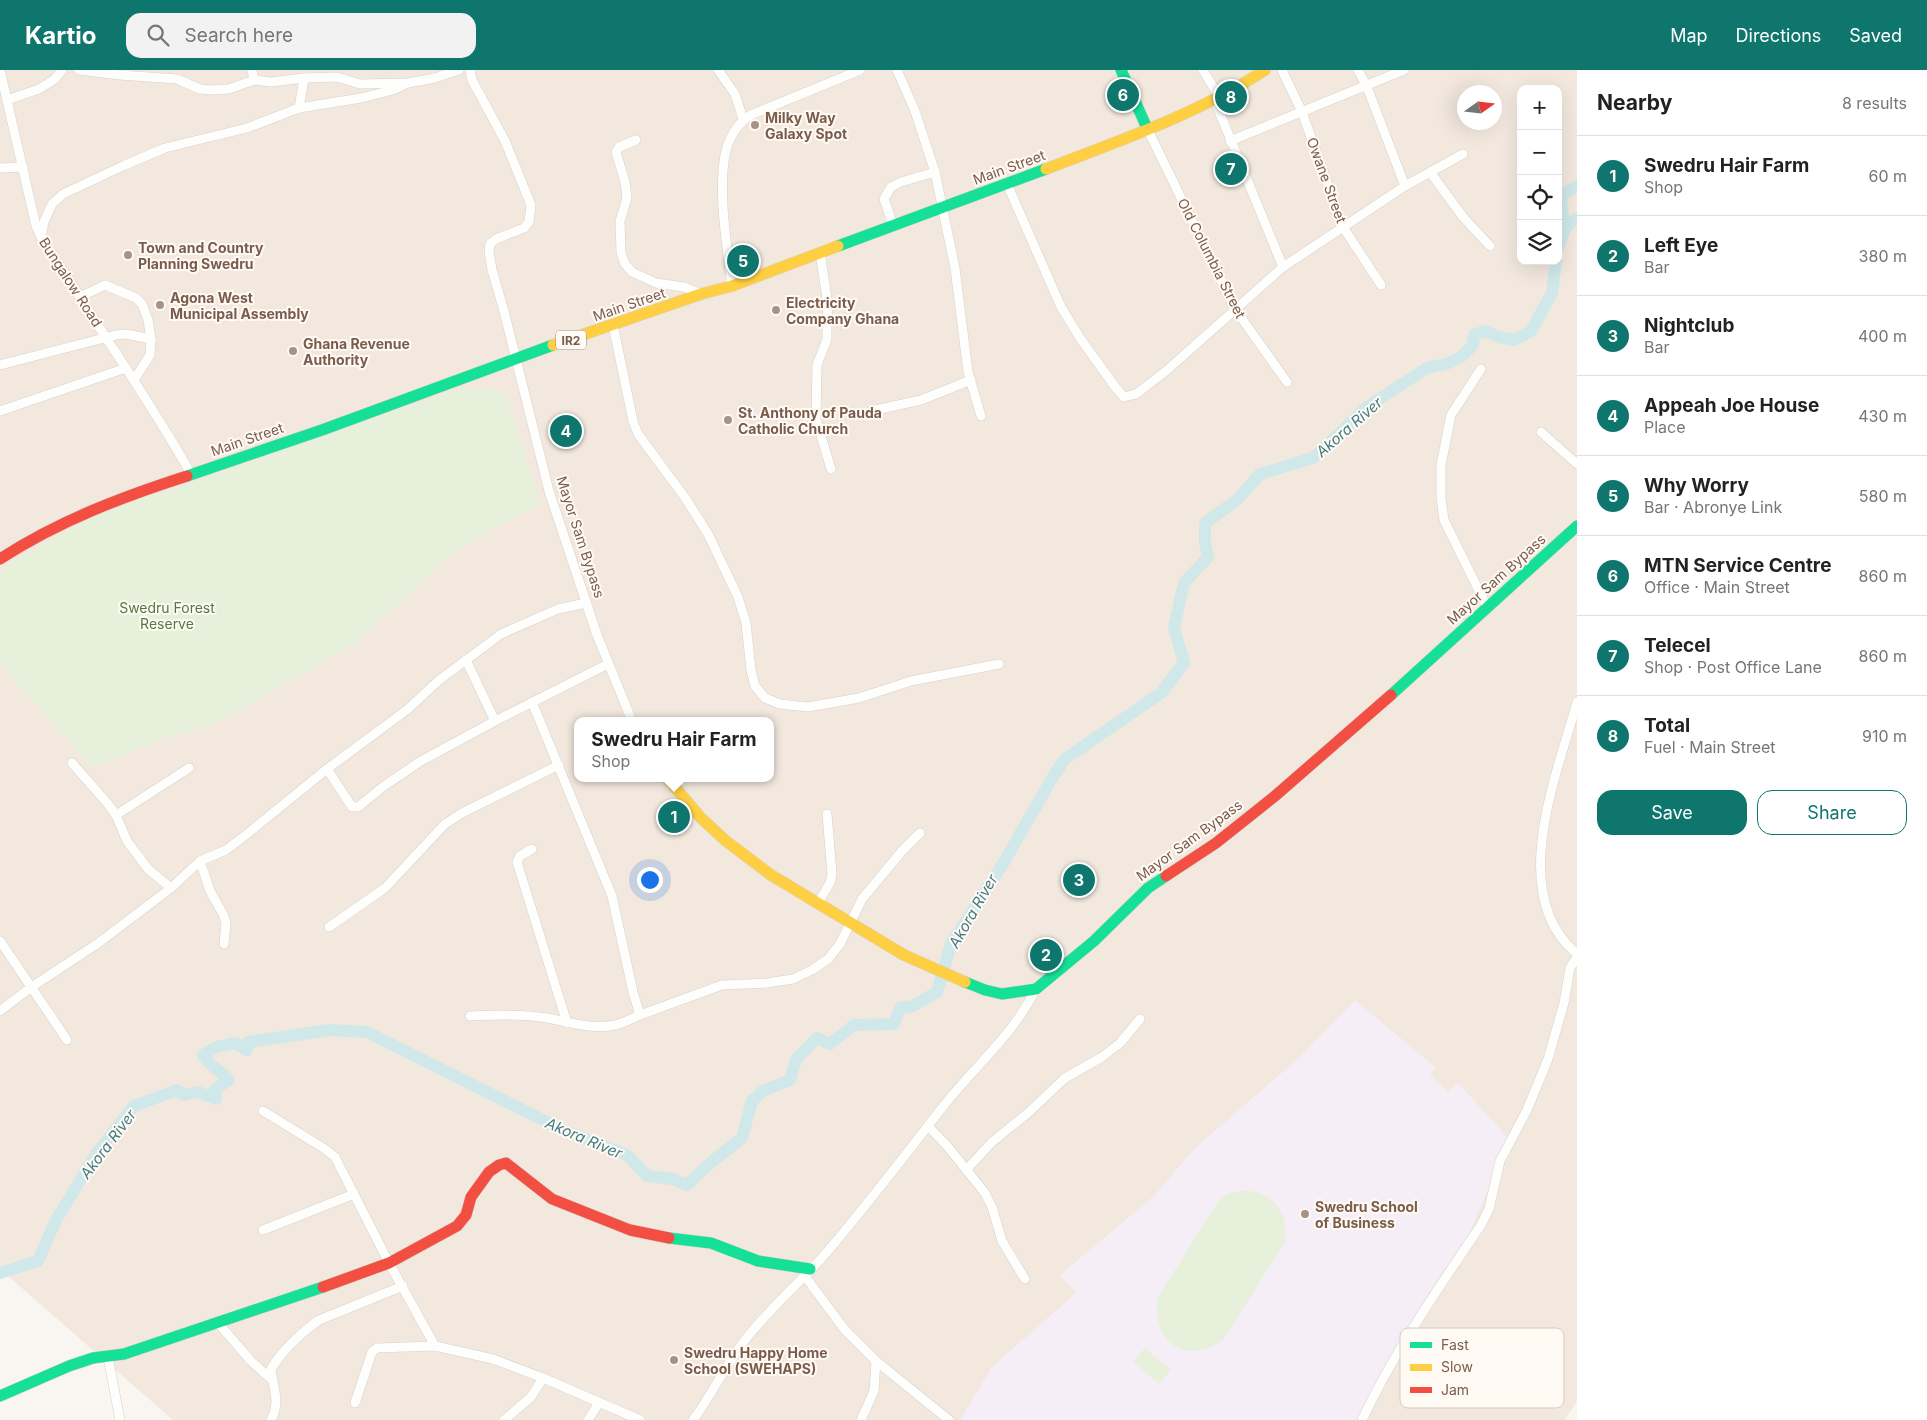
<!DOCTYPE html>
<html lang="en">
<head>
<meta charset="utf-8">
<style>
	:root { --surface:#fff; --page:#f2f2f2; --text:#222; --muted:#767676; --line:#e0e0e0; --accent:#0f766e }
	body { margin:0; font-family:Inter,sans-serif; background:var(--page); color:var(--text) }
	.controls { position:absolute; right:15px; top:15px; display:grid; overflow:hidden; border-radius:10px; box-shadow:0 5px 20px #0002 }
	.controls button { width:45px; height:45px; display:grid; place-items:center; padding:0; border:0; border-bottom:1px solid var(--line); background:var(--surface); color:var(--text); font:25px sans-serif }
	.compass { position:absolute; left:1457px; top:15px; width:45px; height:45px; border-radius:50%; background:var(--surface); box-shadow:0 5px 20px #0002; rotate:76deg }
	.you { position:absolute; left:649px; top:809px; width:18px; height:18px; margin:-12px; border:4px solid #fff; border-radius:50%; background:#1a73e8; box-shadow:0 0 0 8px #1a73e833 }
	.badge { display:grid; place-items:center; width:32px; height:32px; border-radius:50%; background:var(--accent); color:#fff; font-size:16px; font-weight:700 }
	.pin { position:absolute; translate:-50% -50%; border:2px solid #fff; box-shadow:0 1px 5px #0006 }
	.popup { position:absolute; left:574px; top:647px; width:200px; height:65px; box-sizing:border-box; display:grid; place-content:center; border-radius:10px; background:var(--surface); filter:drop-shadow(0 1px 4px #0005); font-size:16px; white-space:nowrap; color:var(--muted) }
	.popup b { font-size:19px; color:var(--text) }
	.popup::after { content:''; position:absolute; left:50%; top:100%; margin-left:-10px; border:10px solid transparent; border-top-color:var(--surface) }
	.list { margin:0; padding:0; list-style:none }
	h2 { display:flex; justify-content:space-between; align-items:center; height:65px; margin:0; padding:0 20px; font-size:21px }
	h2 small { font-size:16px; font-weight:400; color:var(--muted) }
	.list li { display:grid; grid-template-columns:32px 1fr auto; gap:15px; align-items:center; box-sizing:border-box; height:80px; padding:0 20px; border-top:1px solid var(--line) }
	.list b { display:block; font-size:19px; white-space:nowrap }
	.list p { margin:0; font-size:16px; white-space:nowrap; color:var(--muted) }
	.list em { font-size:16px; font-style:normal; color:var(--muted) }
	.actions { display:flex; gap:10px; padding:15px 20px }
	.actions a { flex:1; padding:11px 0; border:1px solid var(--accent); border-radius:15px; text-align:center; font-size:18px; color:var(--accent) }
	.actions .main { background:var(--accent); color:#fff }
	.icon { flex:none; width:28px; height:28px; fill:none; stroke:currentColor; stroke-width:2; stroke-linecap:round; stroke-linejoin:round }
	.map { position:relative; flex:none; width:1577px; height:1350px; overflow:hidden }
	header { display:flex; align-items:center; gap:30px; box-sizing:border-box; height:70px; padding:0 25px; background:var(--accent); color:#fff }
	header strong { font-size:24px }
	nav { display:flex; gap:28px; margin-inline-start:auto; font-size:18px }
	.search { width:350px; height:45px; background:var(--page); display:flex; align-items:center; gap:12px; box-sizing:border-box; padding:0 18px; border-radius:15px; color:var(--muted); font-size:19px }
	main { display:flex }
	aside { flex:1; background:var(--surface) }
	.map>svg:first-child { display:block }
	.residential { fill:#f2e8de; fill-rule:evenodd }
	.education { fill:#f6eef6 }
	.green { fill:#e7f0db }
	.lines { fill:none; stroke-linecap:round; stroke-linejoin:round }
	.river { stroke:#d0e8ea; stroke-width:12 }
	.street-casing { stroke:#d7d1cb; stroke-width:10 }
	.fast-casing { stroke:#d9d2cb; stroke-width:12 }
	.slow-casing { stroke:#d9d2cb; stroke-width:12 }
	.jam-casing { stroke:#d9d2cb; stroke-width:12 }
	.street { stroke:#fefefd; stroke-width:9 }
	.fast { stroke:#16e098; stroke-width:11 }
	.slow { stroke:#ffcf43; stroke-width:11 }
	.jam { stroke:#f24e42; stroke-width:11 }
	.poi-dot { fill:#a69286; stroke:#fffaf3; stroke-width:2 }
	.labels { text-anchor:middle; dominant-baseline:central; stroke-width:4; stroke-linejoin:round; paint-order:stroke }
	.shield { fill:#fffaf3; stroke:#a28b7f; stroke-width:1 }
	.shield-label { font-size:12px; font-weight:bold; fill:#7a5c4d }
	.poi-label { font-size:14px; font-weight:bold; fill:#7a5c4d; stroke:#fffaf3; text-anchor:start }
	.street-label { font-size:14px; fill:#7a5c4d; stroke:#fffaf3 }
	.park-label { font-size:14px; fill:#537a41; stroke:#fffaf3 }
	.water-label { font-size:15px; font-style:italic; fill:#437c86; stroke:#fffaf3 }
	.key { fill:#fffaf3; stroke:#d7cbc1; stroke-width:1 }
	.key-label { font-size:14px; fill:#7a5c4d }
</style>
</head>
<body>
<header>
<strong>Kartio</strong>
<div class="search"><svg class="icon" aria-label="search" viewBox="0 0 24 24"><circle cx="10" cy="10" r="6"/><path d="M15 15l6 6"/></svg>Search here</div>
<nav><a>Map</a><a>Directions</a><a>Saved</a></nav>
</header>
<main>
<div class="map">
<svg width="1577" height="1350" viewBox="0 0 1577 1350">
	<rect width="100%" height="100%" fill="#f9f5f0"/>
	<path class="residential" d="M 0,0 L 1577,0 L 1577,1331 L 1565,1350 L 173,1350 L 0,1199 ZM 1521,19 L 1558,19 L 1558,191 L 1521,191 ZM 1464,22 L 1494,22 L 1494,52 L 1464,52 ZM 578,651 L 770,651 L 770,708 L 578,708 Z"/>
	<path class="education" d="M 1355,930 L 1436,998 L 1430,1005 L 1448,1022 L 1458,1013 L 1509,1069 L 1470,1162 L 1430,1221 L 1380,1308 L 1360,1350 L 960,1350 L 992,1297 L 1076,1223 L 1060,1205 L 1154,1126 L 1195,1078 L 1299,988 Z"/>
	<g class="green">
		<path d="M 484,318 L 506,324 L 541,434 L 489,461 L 447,488 L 359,571 L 217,653 L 160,670 L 93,697 L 0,595 L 0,501 L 18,488 L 94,446 L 454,320 Z"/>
		<path d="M 1243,1120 C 1274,1123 1289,1141 1285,1172 L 1224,1269 C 1187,1297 1149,1272 1158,1227 L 1219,1130 L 1230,1123 Z"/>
		<path d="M 1145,1278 L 1171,1300 L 1159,1314 L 1133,1292 Z"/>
	</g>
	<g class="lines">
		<g class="river">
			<path d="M 1565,158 L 1577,148"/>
			<path d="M 1558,178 L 1565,158 L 1560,126 L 1577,116"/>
			<path d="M 0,1203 L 38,1191 L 56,1150 L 96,1084 L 134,1036 L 177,1020 L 184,1025 L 198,1022 L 216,1029 L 215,1019 L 229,1010 C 220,1001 210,996 203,985 L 216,977 L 235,973 L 247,980 L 248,972 L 330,960 L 367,962 L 563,1060 L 627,1085 L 647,1106 L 673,1109 L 687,1115 L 708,1095 L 742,1068 L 752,1031 L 763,1021 L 790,1010 L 796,989 L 817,968 L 830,974 L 854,955 L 894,954 L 900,938 L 913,936 L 937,922 L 951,874 L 1004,792 L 1054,705 L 1065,689 L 1161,623 L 1184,593 L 1174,557 L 1184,513 L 1208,487 L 1205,473 L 1205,453 L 1237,430 L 1260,404 L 1313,388 L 1367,337 L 1427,298 L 1449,293 L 1462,286 L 1473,275 L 1474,265 L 1486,261 L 1498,267 L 1514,270 L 1531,261 L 1552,223 L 1556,191"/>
		</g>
		<g class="street-casing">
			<g id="street">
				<path d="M 0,0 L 36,156 C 47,181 66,203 80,227 C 117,286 157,343 191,404"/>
				<path d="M 79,0 L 120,5 L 177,9 L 200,19 L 211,20 L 229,19 L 254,10 L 271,12 L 304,8 L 337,7 L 360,14 L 408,13 L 435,8 L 459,0"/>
				<path d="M 252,0 L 254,10"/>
				<path d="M 470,0 L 472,10 L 505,71 L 531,135 L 529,152 L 524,158 L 496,169 L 490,174 L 489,181 L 492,200 L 504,241 L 549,421 L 597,565 L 632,651"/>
				<path d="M 718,0 L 735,24 L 743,49"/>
				<path d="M 897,0 L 915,41 L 935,102 L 955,198 L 968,302 L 981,346"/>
				<path d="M 1203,0 L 1219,27"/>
				<path d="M 1282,0 L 1302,42 L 1343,157 L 1381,215"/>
				<path d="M 1358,0 L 1367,17 L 1405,116"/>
				<path d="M 1214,29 L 1283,197"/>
				<path d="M 7,30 L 39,19 L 55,9 L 62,0"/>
				<path d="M 299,38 L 304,8"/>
				<path d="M 1147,58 L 1235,239 L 1287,312"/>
				<path d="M 636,70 L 619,77 L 616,82 L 625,112 L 627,128 L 620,151 L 621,183 L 625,194 L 632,202 L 656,213 L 684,217 L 701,224"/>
				<path d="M 1230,71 L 1404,0"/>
				<path d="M 0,98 L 23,97"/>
				<path d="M 1430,102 L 1463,147 L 1490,176"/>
				<path d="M 1007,114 L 1061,237 L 1080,268 L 1116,318 L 1124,327 L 1136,324 L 1166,301 L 1283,197 L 1405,116 L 1463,84"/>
				<path d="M 893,155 L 884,129 L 891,117 L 901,112 L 935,102"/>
				<path d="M 41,167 L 44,152 L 52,134 L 63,124 L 125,95 L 165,78 L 247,58 L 299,38 L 361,28 L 393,20 L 408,13"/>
				<path d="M 820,182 L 828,235 L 827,249 L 827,269 L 817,295 L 816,349 L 831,399"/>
				<path d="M 732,216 C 727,177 718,124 725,85 C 728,69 737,53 751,45 L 860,0"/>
				<path d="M 80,227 L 105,215 L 136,228 L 142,234 L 148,250 L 151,269 L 150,285 L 134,310"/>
				<path d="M 613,255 L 633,351 L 638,364 L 686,429 L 708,464 L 738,527 L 746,553 L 751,600 L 755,616 L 765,628 L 780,634 L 808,637 L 859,628 L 911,611 L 999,594"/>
				<path d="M 0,295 L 116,265 L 126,264 L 151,269"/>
				<path d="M 1481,299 L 1451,345 L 1441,395 L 1441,427 L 1444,450 L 1487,537"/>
				<path d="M 0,341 L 126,298"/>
				<path d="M 871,341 L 921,330 L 971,310"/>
				<path d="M 1541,362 L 1577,394"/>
				<path d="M 466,590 L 495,651"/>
				<path d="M 532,632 L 612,826 L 633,922 L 640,945 L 722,915 L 767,913 L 793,909 L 812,900 L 828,889 L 840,874 L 862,829 L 902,781 L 920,763"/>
				<path d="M 1577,632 C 1557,705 1506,825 1577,884"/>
				<path d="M 72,693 L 108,734 L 116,745 L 127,771 L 148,799 L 171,818"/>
				<path d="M 327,699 L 352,737 L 358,737 L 384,716 L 421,691 L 495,651 L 608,594"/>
				<path d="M 116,745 L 189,698"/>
				<path d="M 532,779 L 520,786 L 517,792 L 567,953"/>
				<path d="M 200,791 L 210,821 L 223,844 L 226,853 L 224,874"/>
				<path d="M 818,833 L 830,813 L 832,804 L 827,744"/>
				<path d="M 329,857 L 385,818 L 445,754 L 462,743 L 559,695"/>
				<path d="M 0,871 L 67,970"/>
				<path d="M 0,941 L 30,918 L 97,874 L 171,818 L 200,791 L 226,780 L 247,764 L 327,699 L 408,639 L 438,611 L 501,564 L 558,539 L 586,533"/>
				<path d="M 470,946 C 496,945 522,944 547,948 C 570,952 592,960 615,955 C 624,953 632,948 640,945"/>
				<path d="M 263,1041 L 325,1079 L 335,1087 L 389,1193 L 435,1276 L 493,1289 L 543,1308 L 640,1350"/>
				<path d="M 928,1056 L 948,1077 L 985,1123 L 992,1137 L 1002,1171 L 1025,1209"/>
				<path d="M 967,1099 L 992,1072 L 1028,1043 L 1065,1008 L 1102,987 L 1120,973 L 1140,949"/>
				<path d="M 263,1160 L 354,1124"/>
				<path d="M 804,1205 L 845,1260 L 876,1291 L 949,1350"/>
				<path d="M 218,1253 L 251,1291 L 272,1310"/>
				<path d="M 108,1287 L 120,1350"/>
				<path d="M 355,1333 L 372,1282 L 377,1278 L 435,1276"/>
				<path d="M 271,1350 C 281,1332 273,1318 271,1299 C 282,1281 301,1263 319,1250 L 403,1216"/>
				<path d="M 504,1350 L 531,1327 L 543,1308"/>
				<path d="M 588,1350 L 599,1333"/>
				<path d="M 693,1350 C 711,1326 724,1298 742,1274 C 767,1240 800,1213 827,1182 C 868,1134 906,1084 945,1034 C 977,994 1012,966 1036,919"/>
				<path d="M 861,1350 L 874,1321 L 876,1291"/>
				<path d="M 1362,1350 C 1395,1280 1438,1219 1481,1155 L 1489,1139 L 1500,1091 L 1527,1040 L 1548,989 L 1564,933 L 1570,898 L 1577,887"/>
			</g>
		</g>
		<g class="fast-casing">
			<g id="fast">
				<path d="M 1121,0 L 1147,58"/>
				<path d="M 838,176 L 1046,99"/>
				<path d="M 187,406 L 322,360 L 553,275"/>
				<path d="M 1391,625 L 1577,456"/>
				<path d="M 965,912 L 985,920 L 1002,924 L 1036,919 L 1094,871 L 1148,818 L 1166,806"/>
				<path d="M 669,1168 L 711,1173 L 758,1191 L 810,1199"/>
				<path d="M 0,1326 L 69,1296 L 93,1288 L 124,1284 L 323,1217"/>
			</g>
		</g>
		<g class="slow-casing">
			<g id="slow">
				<path d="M 1046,99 C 1119,71 1200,43 1265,0"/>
				<path d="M 553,275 L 701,224 L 732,216 L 838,176"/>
				<path d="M 667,708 L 701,748 L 726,771 L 771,805 L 904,885 L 965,912"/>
			</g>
		</g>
		<g class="jam-casing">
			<g id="jam">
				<path d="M 0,489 C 58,451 122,427 187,406"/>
				<path d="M 1166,806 L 1216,773 L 1275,726 L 1391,625"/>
				<path d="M 323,1217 L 389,1193 L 457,1156 L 466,1145 L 471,1127 L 489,1102 L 499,1095 L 506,1093 L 552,1129 L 630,1160 L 669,1168"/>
			</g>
		</g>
		<use href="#street" class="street"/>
		<use href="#fast" class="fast"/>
		<use href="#slow" class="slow"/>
		<use href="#jam" class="jam"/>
	</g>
	<g class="poi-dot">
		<circle cx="755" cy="55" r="5"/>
		<circle cx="128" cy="185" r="5"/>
		<circle cx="160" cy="235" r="5"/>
		<circle cx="776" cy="240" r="5"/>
		<circle cx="293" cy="281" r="5"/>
		<circle cx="728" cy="350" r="5"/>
		<circle cx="1305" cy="1144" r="5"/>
		<circle cx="674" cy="1290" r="5"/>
	</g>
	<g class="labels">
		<rect class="shield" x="556" y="260.5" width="30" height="19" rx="4"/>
		<g class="shield-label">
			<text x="571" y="270">IR2</text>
		</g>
		<g class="poi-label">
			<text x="765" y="47">Milky Way<tspan x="765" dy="16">Galaxy Spot</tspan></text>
			<text x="138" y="177">Town and Country<tspan x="138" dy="16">Planning Swedru</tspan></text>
			<text x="170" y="227">Agona West<tspan x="170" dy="16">Municipal Assembly</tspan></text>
			<text x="786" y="232">Electricity<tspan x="786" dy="16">Company Ghana</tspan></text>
			<text x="303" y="273">Ghana Revenue<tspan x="303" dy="16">Authority</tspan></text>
			<text x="738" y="342">St. Anthony of Pauda<tspan x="738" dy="16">Catholic Church</tspan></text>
			<text x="1315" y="1136">Swedru School<tspan x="1315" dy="16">of Business</tspan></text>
			<text x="684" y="1282">Swedru Happy Home<tspan x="684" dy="16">School (SWEHAPS)</tspan></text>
		</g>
		<g class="street-label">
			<text transform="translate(1009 97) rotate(-20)">Main Street</text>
			<text transform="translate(1327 110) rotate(70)">Owane Street</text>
			<text transform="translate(1212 188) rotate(63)">Old Columbia Street</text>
			<text transform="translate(71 212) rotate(57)">Bungalow Road</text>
			<text transform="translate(629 234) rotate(-19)">Main Street</text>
			<text transform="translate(247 369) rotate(-19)">Main Street</text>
			<text transform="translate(581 467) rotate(72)">Mayor Sam Bypass</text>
			<text transform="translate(1496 509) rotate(-42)">Mayor Sam Bypass</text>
			<text transform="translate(1189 770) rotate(-36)">Mayor Sam Bypass</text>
		</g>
		<g class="park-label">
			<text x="167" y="537">Swedru Forest<tspan x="167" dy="16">Reserve</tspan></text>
		</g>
		<g class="water-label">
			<text transform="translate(1349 357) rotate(-41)">Akora River</text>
			<text transform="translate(973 841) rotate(-60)">Akora River</text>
			<text transform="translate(584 1068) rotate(23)">Akora River</text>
			<text transform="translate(108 1074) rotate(-53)">Akora River</text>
		</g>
	</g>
	<rect x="1400" y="1258" width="164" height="80" rx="8" class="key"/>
	<rect x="1410" y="1272" width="22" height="6" fill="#16e098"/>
	<rect x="1410" y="1294" width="22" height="7" fill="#ffcf43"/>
	<rect x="1410" y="1317" width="22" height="6" fill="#f24e42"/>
	<g class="key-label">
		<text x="1441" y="1280">Fast</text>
		<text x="1441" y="1302">Slow</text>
		<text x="1441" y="1325">Jam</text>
	</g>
</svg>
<div class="controls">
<button>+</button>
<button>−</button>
<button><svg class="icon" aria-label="locate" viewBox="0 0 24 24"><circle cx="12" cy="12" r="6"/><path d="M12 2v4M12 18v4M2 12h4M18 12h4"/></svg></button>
<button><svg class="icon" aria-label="layers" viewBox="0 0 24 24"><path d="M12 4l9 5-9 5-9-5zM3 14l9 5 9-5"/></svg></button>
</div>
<svg class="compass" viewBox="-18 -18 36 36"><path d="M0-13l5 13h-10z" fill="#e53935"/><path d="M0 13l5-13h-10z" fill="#767676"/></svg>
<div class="you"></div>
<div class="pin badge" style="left:674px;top:747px">1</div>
<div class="popup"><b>Swedru Hair Farm</b>Shop</div>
<div class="pin badge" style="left:1046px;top:885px">2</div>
<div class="pin badge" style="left:1079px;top:810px">3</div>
<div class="pin badge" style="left:566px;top:361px">4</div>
<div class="pin badge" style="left:743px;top:191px">5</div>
<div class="pin badge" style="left:1123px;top:25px">6</div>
<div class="pin badge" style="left:1231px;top:99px">7</div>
<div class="pin badge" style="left:1231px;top:27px">8</div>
</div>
<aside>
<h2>Nearby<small>8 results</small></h2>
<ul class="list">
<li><span class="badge">1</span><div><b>Swedru Hair Farm</b><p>Shop</p></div><em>60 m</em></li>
<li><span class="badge">2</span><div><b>Left Eye</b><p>Bar</p></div><em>380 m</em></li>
<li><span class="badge">3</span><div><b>Nightclub</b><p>Bar</p></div><em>400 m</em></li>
<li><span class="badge">4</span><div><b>Appeah Joe House</b><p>Place</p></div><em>430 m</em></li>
<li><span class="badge">5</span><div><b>Why Worry</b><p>Bar · Abronye Link</p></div><em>580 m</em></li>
<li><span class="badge">6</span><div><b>MTN Service Centre</b><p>Office · Main Street</p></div><em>860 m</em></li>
<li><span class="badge">7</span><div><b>Telecel</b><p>Shop · Post Office Lane</p></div><em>860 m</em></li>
<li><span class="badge">8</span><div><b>Total</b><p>Fuel · Main Street</p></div><em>910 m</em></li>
</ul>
<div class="actions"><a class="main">Save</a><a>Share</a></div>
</aside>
</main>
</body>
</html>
